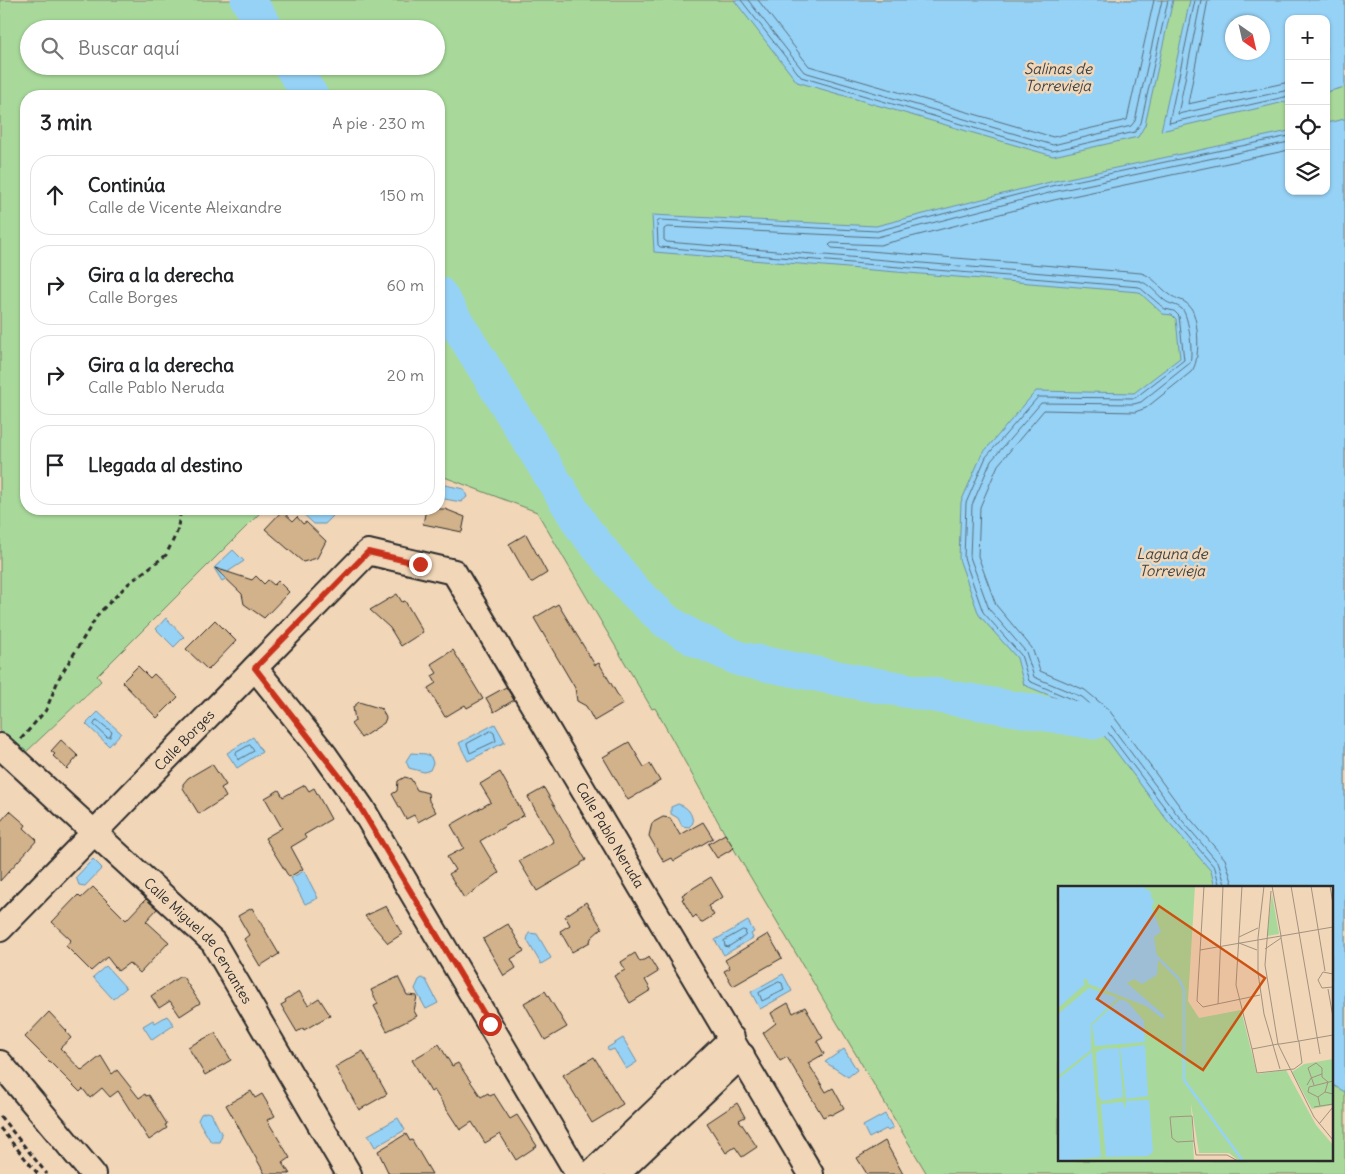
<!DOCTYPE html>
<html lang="es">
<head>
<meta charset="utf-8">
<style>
	:root { --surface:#fff; --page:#f6f6f6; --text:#202124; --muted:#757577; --line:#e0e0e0 }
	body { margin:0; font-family:Delius,sans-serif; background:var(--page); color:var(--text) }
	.controls { position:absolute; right:15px; top:15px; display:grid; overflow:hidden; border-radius:10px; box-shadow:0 1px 4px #0004 }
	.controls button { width:45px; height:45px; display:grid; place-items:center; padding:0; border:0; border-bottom:1px solid var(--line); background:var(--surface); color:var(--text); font:25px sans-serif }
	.compass { position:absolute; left:1225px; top:15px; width:45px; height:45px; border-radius:50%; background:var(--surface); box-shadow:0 1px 4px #0004; rotate:146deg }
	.stop { position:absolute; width:15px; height:15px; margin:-11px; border:4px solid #c8321e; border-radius:50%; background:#fff }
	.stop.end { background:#c8321e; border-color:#fff; box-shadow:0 1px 5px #0008 }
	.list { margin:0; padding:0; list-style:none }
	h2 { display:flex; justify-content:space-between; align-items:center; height:65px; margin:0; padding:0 20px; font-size:21px }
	h2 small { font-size:16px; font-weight:400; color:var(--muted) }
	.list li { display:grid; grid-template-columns:32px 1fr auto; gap:15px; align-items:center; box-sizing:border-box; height:80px; margin:0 10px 10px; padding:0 10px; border:1px solid var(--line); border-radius:20px }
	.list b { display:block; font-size:19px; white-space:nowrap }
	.list p { margin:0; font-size:16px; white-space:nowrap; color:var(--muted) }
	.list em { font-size:16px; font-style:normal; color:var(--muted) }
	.icon { flex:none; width:28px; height:28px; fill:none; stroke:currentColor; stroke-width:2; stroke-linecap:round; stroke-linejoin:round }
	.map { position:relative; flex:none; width:1345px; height:1174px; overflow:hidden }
	.search { position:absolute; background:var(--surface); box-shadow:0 1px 4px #0004; left:20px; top:20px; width:425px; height:55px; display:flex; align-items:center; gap:12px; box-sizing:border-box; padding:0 18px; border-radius:28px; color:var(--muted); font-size:19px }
	.panel { position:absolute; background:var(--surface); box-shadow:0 1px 4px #0004; left:20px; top:90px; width:425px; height:425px; border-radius:20px }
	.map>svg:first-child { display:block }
	.green { fill:#a8d99a; stroke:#6a8262; fill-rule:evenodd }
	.water { fill:#96d2f6; stroke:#6b8fa5; fill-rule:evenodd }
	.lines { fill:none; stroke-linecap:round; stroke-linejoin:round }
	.shore { stroke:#566e7c; stroke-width:1 }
	.river { stroke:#96d2f6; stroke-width:35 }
	.building { fill:#d2b28a; stroke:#2b2b2b }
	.minor-casing { stroke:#2b2b2b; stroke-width:28 }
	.path { stroke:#2b2b2b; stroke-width:3; stroke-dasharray:5 4; stroke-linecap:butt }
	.minor { stroke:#f1d6b8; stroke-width:24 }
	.route { stroke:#c8321e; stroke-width:6 }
	.labels { text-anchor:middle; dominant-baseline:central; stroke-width:5; stroke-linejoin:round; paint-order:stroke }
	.street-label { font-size:14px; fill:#2b2b2b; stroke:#f1d6b8 }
	.water-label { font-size:15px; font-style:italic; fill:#3b4449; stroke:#f1d6b8 }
	.inset-river { fill:none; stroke:#96d2f6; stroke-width:2.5 }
	.inset-road { fill:none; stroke:#a29280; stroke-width:1 }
	.view { fill:#cc5211; fill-opacity:0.15; stroke:#cc5211; stroke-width:2.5 }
	.inset-edge { fill:none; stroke:#2b2b2b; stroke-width:2.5 }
</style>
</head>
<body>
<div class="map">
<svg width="1345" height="1174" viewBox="0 0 1345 1174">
	<rect width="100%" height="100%" fill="#f1d6b8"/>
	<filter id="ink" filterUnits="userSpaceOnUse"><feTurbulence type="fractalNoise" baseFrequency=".02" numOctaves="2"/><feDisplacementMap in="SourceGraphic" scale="10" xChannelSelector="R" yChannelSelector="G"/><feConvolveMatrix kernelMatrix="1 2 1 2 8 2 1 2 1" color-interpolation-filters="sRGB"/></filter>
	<g filter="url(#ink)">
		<path class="green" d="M 0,0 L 1345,0 L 1345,1174 L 927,1174 L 725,834 L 655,708 L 652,709 L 537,512 L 439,475 L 439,96 L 26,96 L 26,509 L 264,509 L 97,676 L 101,681 L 24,754 L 0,732 ZM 1289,19 L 1326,19 L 1326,191 L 1289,191 ZM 1232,22 L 1262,22 L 1262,52 L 1232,52 ZM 29,29 L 436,29 L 436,66 L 29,66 ZM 1059,888 L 1331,888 L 1331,1160 L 1059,1160 Z"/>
		<g class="water">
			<path d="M 734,0 L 1173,0 L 1145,125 L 1138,137 L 1053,156 L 797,82 Z"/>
			<path d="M 1190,0 L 1345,0 L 1345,87 L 1326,92 L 1326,19 L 1289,19 L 1289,101 L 1161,131 ZM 1232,22 L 1262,22 L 1262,52 L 1232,52 Z"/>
			<path d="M 1345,119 L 1345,1092 L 1331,1084 L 1331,888 L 1215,888 L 1211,871 L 1167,820 L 1094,722 L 1076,706 L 1024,685 L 1017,658 L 979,615 L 959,559 L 961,502 L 982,454 L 1036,391 L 1134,393 L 1180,358 L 1176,319 L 1172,315 L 1163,314 L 1139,292 L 654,252 L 652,215 L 876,226 L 1050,182 L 1289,131 L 1289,191 L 1326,191 L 1326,123 Z"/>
			<path d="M 440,484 L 464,489 L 467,497 L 461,502 L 439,498 Z"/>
			<path d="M 298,509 L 326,509 L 333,516 L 325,524 L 314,524 Z"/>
			<path d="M 233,550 L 244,561 L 229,571 L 227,578 L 222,581 L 214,568 Z"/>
			<path d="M 166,618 L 184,637 L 174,647 L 156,629 Z"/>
			<path d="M 98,712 L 121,733 L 109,746 L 86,724 Z"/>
			<path d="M 495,724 L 505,742 L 468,761 L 459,743 Z"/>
			<path d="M 253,737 L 262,752 L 237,768 L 227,753 Z"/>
			<path d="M 411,753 L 426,754 L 431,757 L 433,763 L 430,770 L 424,772 L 409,768 L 406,761 Z"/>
			<path d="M 678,804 C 688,807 692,813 693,823 L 689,827 L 682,826 L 678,818 L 671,814 L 671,807 Z"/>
			<path d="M 93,859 L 102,868 L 85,886 L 79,885 L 76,877 Z"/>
			<path d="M 304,871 L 318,898 L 305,904 L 291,878 Z"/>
			<path d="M 748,921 L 754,932 L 751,934 L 753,938 L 724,955 L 715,940 Z"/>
			<path d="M 529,933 L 537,934 L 551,958 L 541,964 L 527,940 Z"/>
			<path d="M 106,966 L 126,988 L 113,999 L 93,977 Z"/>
			<path d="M 783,974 L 792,991 L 760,1009 L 751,992 Z"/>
			<path d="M 422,978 L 426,980 L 438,1003 L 426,1009 L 415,989 L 419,980 Z"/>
			<path d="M 167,1016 L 174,1025 L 152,1040 L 143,1026 L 153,1020 L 155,1023 Z"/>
			<path d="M 623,1038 L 637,1062 L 626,1069 L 614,1049 L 609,1051 L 607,1048 Z"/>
			<path d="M 844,1049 L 857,1070 L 848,1077 L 825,1062 Z"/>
			<path d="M 206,1112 L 211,1113 L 222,1135 L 219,1142 L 211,1142 L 198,1120 L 201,1114 Z"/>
			<path d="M 885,1114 L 893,1128 L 888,1131 L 886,1129 L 869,1138 L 863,1126 Z"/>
			<path d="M 398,1118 L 405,1130 L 375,1147 L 368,1135 Z"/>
		</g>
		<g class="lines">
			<g class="shore">
				<path d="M 741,0 L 801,77 L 1052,151 L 1135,132 L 1141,123 L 1168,0"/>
				<path d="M 748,0 L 804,72 L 1053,145 L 1131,126 L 1135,121 L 1162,0"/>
				<path d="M 758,0 L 809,66 L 1053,137 L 1127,120 L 1154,0"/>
				<path d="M 1195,0 L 1169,123 L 1289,96"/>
				<path d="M 1201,0 L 1178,114 L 1289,90"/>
				<path d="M 1208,0 L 1188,104 L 1289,82"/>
				<path d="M 97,720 L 112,732 L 110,737 L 107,737 L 94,725 Z"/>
				<path d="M 491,731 L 494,733 L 496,741 L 470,753 L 467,744 Z"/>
				<path d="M 250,745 L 254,751 L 238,760 L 236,753 Z"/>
				<path d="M 1220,888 L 1215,868 L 1171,816 L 1098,719 L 1078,702 L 1029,681 L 1021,655 L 983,612 L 964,558 L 966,503 L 986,457 L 1038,397 L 1135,398 L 1184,360 L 1179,316 L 1174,311 L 1165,309 L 1139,287 L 660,247 L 658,245 L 657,222 L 660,220 L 877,231 L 1051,186 L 1289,136"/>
				<path d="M 1226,888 L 1219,864 L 1176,813 L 1103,715 L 1082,697 L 1034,677 L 1026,652 L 989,609 L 970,557 L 972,505 L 991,461 L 1041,403 L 1134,404 L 1141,402 L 1190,363 C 1193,352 1189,316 1182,309 C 1176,304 1170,305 1164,300 C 1157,294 1149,284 1140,281 L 667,242 L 664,240 L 664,229 L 667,227 L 877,237 L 1053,192 L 1289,142"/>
				<path d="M 1234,888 L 1225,859 L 1181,808 L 1109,710 L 1085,690 L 1040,671 L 1032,648 L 996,605 L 978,556 L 980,507 L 998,465 L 1044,410 L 1135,412 L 1146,408 L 1191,372 C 1201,362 1199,320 1191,308 C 1185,299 1176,300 1169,294 C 1159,287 1153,276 1141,273 L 832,248 L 829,245 L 832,243 L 880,245 L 1054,200 L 1289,150"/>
				<path d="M 743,930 L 746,931 L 745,936 L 728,947 L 725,946 L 724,941 Z"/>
				<path d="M 779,982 L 782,983 L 784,990 L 762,1001 L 759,993 Z"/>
			</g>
			<g class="river">
				<path d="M 248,0 L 267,29"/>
				<path d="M 291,66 L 311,96"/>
				<path d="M 439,294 L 583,528 L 634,591 L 666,621 L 695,639 L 740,659 L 863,683 L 1094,722"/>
			</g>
		</g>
		<g class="building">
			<path d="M 426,509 L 445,509 L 465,517 L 462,532 L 423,524 Z"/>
			<path d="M 282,511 L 293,521 L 297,517 L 303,524 L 306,522 L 326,541 L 317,558 L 303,562 L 265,529 Z"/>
			<path d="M 526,534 L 547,573 L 531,583 L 509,544 Z"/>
			<path d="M 215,568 L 252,580 L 256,576 L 264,584 L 268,580 L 274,585 L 278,581 L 289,592 L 264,618 L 244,604 L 242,594 Z"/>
			<path d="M 397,594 L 402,602 L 405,601 L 423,632 L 401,646 L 390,628 L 370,610 Z"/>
			<path d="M 558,604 L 595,665 L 599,663 L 623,704 L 594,721 L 586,706 L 577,701 L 575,688 L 534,618 Z"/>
			<path d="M 215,620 L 236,641 L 208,670 L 186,649 Z"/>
			<path d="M 453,650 L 483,699 L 467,708 L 465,705 L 445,717 L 428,688 L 436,683 L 432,676 L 437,673 L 431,664 Z"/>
			<path d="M 138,666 L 150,678 L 154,674 L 178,697 L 157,718 L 122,682 Z"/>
			<path d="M 506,687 L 514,700 L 494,712 L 486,698 Z"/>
			<path d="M 359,702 L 382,709 L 386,718 L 384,723 L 361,738 L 351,724 L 355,721 L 353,707 Z"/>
			<path d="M 61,740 L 78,756 L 67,769 L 53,756 L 55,754 L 51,751 Z"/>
			<path d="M 629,742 L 644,767 L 650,764 L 660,781 L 628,800 L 603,757 Z"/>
			<path d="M 212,764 L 226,785 L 221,788 L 226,797 L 199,814 L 183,788 L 183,784 L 188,778 Z"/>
			<path d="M 500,772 L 524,815 L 480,841 L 499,873 L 464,898 L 449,874 L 455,870 L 447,857 L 464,848 L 451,825 L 491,802 L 480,784 Z"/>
			<path d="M 405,777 L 411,779 L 417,790 L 428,793 L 429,801 L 436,812 L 418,822 L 414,815 L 406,819 L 392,794 L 397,791 L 398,781 Z"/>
			<path d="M 305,785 L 309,791 L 314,788 L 331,819 L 304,835 L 306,838 L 291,847 L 303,869 L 289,877 L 265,838 L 282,828 L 265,798 L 279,790 L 283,797 Z"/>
			<path d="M 544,788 L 586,860 L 581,863 L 581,865 L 537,891 L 519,861 L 554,842 L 528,797 Z"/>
			<path d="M 10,811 L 26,825 L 24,828 L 37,840 L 0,881 L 0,822 Z"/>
			<path d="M 663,817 L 670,818 L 680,835 L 703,822 L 713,838 L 674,861 L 672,858 L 664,862 L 649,836 L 652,823 Z"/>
			<path d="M 725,834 L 734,848 L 717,858 L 708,844 Z"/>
			<path d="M 711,877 L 723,897 L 708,906 L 714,915 L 701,923 L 696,915 L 693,918 L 682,899 L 684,898 L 682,895 Z"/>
			<path d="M 93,887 L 126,920 L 146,899 L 157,909 L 146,921 L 169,942 L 140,973 L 129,963 L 118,971 L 107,957 L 91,971 L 66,946 L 71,940 L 52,922 L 78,895 L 81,898 Z"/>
			<path d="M 586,902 L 602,928 L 591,938 L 590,942 L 572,952 L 560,931 L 570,925 L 565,916 Z"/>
			<path d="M 386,906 L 402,934 L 388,943 L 365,916 Z"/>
			<path d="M 252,908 L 279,954 L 260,966 L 244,939 L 249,935 L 238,916 Z"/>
			<path d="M 508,924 L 524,951 L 511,959 L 516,968 L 504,976 L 483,939 Z"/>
			<path d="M 768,934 L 782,958 L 733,986 L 724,971 L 730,968 L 725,960 Z"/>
			<path d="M 635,953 L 640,962 L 649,957 L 658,972 L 645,980 L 651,990 L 630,1003 L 614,976 L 625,970 L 621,962 Z"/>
			<path d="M 179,977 L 183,977 L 200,1003 L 180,1016 L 170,1001 L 159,1008 L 151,996 Z"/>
			<path d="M 398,977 L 407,995 L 417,996 L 414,1011 L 417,1016 L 387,1031 L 374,1006 L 378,1004 L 371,990 Z"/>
			<path d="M 299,991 L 308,1005 L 319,998 L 330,1015 L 304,1030 L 303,1028 L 297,1032 L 281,1005 L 286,1002 L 285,1000 Z"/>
			<path d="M 545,991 L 567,1027 L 545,1040 L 524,1003 Z"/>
			<path d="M 788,1003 L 793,1013 L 805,1007 L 823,1038 L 817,1041 L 824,1054 L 808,1063 L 826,1092 L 833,1088 L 844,1108 L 831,1115 L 830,1114 L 823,1117 L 787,1057 L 780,1061 L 763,1033 L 776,1023 L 771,1013 Z"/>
			<path d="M 49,1012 L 67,1031 L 66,1032 L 71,1038 L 60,1048 L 82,1071 L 101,1056 L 112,1074 L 117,1070 L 139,1098 L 145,1094 L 146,1096 L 149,1095 L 167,1124 L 165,1125 L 167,1128 L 149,1140 L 118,1091 L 110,1097 L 102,1088 L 90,1098 L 83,1089 L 80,1092 L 25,1037 Z"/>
			<path d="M 215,1033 L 231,1060 L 205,1075 L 188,1047 Z"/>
			<path d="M 439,1044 L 452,1066 L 458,1063 L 481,1097 L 488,1093 L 490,1096 L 494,1094 L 510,1119 L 517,1115 L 537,1146 L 516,1160 L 500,1134 L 485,1143 L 472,1122 L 460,1130 L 434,1090 L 431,1092 L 412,1060 Z"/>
			<path d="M 363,1051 L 387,1094 L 359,1110 L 335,1067 Z"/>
			<path d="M 594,1057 L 623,1104 L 592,1123 L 563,1075 Z"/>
			<path d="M 251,1091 L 255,1098 L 262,1094 L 275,1116 L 267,1120 L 290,1158 L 283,1163 L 290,1174 L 265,1174 L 226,1105 Z"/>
			<path d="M 737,1103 L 745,1117 L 739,1120 L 757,1147 L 742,1157 L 735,1147 L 726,1153 L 707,1123 Z"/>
			<path d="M 406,1134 L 410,1141 L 412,1140 L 432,1174 L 389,1174 L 378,1151 Z"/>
			<path d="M 885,1141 L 903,1174 L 867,1174 L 857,1158 Z"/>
		</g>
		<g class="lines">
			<g class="minor-casing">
				<g id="minor">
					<path d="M 255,668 L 325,755 L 362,808 L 578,1174"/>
					<path id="s1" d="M 0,746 L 213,942 L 349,1174"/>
					<path id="s2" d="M 0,929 L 368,552 L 454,572 L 811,1174"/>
					<path d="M 0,1063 L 93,1174"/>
					<path d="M 590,1174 L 732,1038"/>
					<path d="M 617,1174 L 742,1055"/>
				</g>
			</g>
			<g class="path">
				<path d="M 21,739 L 46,710 L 59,678 L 99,613 L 128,584 L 166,555 L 177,532 L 181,509"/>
				<path d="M 0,1116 L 47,1174"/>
				<path d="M 0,1128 L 38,1174"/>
			</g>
			<use href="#minor" class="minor"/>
		</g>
	</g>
	<g class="lines" filter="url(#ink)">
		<path class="route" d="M 420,564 L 368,552 L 255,668 L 350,790 L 490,1024"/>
	</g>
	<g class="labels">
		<g class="street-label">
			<text stroke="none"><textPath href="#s2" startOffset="264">Calle Borges</textPath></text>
			<text stroke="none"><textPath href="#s2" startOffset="921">Calle Pablo Neruda</textPath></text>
			<text stroke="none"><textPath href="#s1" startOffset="279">Calle Miguel de Cervantes</textPath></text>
		</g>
		<g class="water-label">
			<text x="1058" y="68">Salinas de<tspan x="1058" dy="17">Torrevieja</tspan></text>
			<text x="1172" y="553">Laguna de<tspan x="1172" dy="17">Torrevieja</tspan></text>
		</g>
	</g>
	<g transform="translate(1058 886)">
		<rect width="275" height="275" fill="#f1d6b8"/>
		<path d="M 0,0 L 137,0 L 130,115 L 141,132 L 183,124 L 199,188 L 228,184 L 258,239 L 275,259 L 275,275 L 181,275 L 171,267 L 141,267 L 133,218 L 136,275 L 0,275 ZM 214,8 L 221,48 L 209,50 ZM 275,173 L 275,219 L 254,223 L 234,186 L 246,178 Z" fill="#a8d99a"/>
		<path d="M 0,0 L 83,0 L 93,6 L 93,12 L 96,14 L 94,22 L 103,46 L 96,51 L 100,76 L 99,89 L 84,98 L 76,93 L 69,97 L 107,130 L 105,133 L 88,120 L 31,98 L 28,92 L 25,95 L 27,98 L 0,122 ZM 31,102 L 60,112 L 33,138 L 33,164 L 0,190 L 0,128 ZM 62,113 L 70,116 L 86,135 L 87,156 L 37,160 L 34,139 ZM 87,159 L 90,210 L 68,213 L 62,162 ZM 61,162 L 65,211 L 45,215 L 41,211 L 38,167 L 44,163 ZM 34,166 L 43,271 L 0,275 L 0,193 ZM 91,214 L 95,266 L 90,270 L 48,271 L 43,218 L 65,216 L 67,223 L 68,215 Z" fill="#96d2f6"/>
		<path class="inset-river" d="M 97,69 L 121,93 L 126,104 L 126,194 L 185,275"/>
		<path class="inset-road" d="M 146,0 L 139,115 L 145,121 L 202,109M 184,0 L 178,99 L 194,163M 206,0 L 200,52 L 200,87 L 206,128 L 222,183M 214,0 L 223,50 L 223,52 L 240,154 L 241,155 L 241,156 L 244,177 L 236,183 L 199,187 L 194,163 L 220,158 L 222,158 L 241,155 L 275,149M 233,0 L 262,168M 253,0 L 267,85M 272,0 L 275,18M 213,5 L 207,79 L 220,158 L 256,231 L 275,254M 181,51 L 200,42M 181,57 L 199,64M 207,63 L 223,52M 142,64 L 275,41M 275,88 L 265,86 L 260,94 L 264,102 L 275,101M 270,103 L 275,131M 160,118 L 165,0M 264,182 L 264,191 L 270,196 L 267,206M 249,199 L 253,192 L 264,188M 256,199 L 250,182 L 258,177 L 264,182M 260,211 L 267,206 L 275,208M 262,220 L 260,211 L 250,206 L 251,201 L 275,195M 256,221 L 275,218M 261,238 L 275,221M 136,255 L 134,230 L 112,231 L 114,252 L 119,256 L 136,255 L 138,269 L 169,269 L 180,275"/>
		<path class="view" d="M 101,20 L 207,92 L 145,184 L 39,113 Z"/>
		<rect width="275" height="275" class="inset-edge"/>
	</g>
</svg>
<div class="controls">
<button>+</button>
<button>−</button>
<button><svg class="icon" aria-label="locate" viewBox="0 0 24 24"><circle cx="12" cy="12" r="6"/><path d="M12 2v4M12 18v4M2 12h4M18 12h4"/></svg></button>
<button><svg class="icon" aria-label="layers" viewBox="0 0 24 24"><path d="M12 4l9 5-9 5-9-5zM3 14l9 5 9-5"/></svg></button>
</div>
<svg class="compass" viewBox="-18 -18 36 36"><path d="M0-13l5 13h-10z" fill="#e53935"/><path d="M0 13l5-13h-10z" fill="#757577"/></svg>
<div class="stop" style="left:490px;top:1024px"></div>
<div class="stop end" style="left:420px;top:564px"></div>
<div class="search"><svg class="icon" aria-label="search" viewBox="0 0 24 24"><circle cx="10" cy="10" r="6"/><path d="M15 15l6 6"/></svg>Buscar aquí</div>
<section class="panel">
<h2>3 min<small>A pie · 230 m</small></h2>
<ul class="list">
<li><svg class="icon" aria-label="ahead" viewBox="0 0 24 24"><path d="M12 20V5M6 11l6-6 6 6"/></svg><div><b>Continúa</b><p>Calle de Vicente Aleixandre</p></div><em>150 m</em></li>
<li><svg class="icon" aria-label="right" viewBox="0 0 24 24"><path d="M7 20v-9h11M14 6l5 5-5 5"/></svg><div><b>Gira a la derecha</b><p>Calle Borges</p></div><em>60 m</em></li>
<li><svg class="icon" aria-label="right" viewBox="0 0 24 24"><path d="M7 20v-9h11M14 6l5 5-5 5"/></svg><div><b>Gira a la derecha</b><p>Calle Pablo Neruda</p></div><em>20 m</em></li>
<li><svg class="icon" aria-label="arrive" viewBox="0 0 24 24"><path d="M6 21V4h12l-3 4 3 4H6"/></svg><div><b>Llegada al destino</b></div></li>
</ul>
</section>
</div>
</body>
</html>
